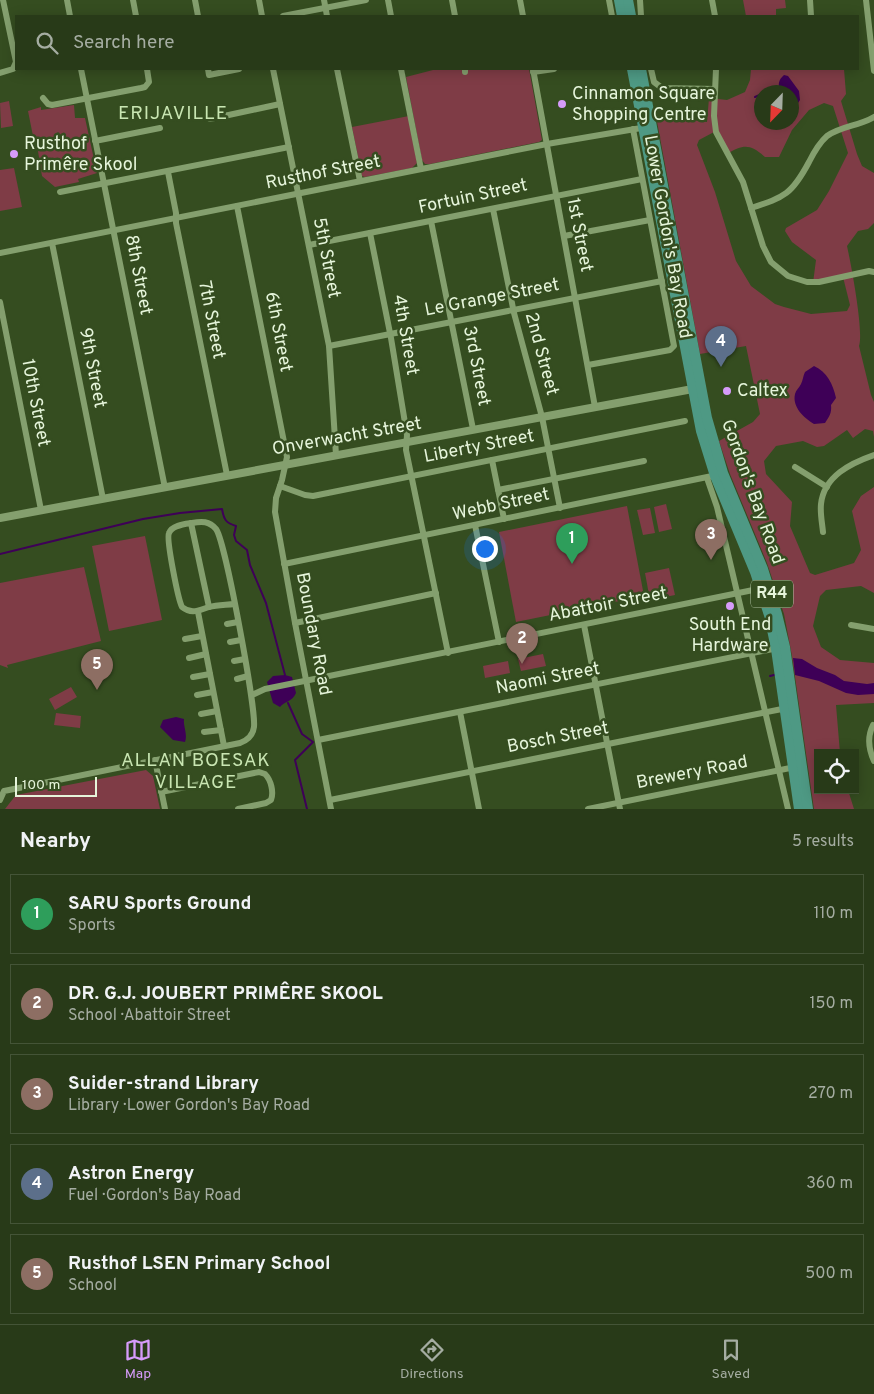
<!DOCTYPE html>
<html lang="en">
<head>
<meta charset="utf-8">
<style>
	:root { --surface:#283a18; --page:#304121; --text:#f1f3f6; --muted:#a5ada2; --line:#445437; --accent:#d69bfa }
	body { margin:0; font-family:Overpass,sans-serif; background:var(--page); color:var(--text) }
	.controls { position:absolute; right:15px; bottom:15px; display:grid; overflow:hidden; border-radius:0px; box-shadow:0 2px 12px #0003 }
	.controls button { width:45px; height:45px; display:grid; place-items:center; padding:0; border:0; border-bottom:1px solid var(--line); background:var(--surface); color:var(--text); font:25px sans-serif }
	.compass { position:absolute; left:754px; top:85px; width:45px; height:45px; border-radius:50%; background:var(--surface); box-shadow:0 2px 12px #0003; rotate:203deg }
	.scale { position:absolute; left:15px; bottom:12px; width:82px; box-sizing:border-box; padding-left:5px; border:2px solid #e6f5db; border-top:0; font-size:14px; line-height:18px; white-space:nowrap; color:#e6f5db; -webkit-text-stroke:4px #354d20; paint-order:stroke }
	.you { position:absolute; left:484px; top:548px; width:18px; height:18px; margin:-12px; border:4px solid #fff; border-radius:50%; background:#1a73e8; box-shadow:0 0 0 8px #1a73e833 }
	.badge { display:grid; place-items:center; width:32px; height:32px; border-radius:50%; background:var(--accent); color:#fff; font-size:16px; font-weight:700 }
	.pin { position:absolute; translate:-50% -41px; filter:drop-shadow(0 1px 2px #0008) }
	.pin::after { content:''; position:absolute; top:26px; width:18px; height:15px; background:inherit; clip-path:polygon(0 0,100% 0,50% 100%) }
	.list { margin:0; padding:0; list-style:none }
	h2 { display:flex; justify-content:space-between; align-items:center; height:65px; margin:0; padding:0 20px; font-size:21px }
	h2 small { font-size:16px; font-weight:400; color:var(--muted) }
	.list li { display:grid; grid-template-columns:32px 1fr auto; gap:15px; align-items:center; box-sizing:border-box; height:80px; margin:0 10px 10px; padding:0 10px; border:1px solid var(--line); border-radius:0px }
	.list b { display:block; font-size:19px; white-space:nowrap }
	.list p { margin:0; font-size:16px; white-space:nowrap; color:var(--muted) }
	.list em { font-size:16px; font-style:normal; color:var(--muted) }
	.icon { flex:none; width:28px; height:28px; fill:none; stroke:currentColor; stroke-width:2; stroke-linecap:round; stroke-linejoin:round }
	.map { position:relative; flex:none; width:874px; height:809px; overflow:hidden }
	.search { position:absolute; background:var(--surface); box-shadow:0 2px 12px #0003; left:15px; right:15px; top:15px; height:55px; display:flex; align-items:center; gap:12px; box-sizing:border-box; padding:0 18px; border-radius:0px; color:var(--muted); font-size:19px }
	.sheet { height:515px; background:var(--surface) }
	nav { display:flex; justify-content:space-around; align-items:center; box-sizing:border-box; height:70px; border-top:1px solid var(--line); background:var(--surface); font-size:14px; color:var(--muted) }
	nav a { display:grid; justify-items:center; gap:2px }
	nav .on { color:var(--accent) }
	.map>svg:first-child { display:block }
	.green { fill:#7f3c46; fill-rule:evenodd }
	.water { fill:#3e0057 }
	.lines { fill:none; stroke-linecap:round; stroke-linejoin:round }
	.stream { stroke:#3e0057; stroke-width:2 }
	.minor { stroke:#849f6e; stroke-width:6 }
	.tertiary { stroke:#849f6e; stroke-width:8 }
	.primary { stroke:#4e9984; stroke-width:10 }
	.poi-dot { fill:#d69bfa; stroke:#354d20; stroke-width:2 }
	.labels { text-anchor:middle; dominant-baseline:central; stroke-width:5; stroke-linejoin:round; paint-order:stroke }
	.shield { fill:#354d20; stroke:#b1c3a3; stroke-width:1 }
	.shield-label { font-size:16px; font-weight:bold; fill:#e6f5db }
	.poi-label { font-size:18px; fill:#e6f5db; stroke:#354d20; text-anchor:start }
	.street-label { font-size:18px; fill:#e6f5db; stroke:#354d20 }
	.neighbourhood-label { font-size:19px; letter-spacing:1px; fill:#c9e6b2; stroke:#354d20 }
</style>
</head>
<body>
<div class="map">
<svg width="874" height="809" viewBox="0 0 874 809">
	<rect width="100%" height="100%" fill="#354d20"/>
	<g class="green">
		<path d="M 743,0 L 785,0 L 786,8 L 776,9 L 776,16 L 746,16 Z"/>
		<path d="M 433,69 L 529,69 L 542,140 L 539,142 L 430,164 L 425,164 L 422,160 L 406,77 L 433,70 Z"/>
		<path d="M 751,69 L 844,69 L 846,94 L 841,101 L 857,154 L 862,166 L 874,173 L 874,223 L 868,229 L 858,231 L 847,246 C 851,264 864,332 859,346 L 871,395 L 874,402 L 874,437 L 873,431 L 865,429 L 853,438 L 847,430 L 824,446 L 817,447 L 803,441 L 776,446 L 764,461 L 766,474 L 792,502 L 790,526 L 810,573 L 815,575 L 854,563 L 861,550 L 852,511 L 861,496 L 874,487 L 874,593 L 861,586 L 826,590 L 820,596 L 813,626 L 821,647 L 840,660 L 874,663 L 874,703 L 836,705 L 840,753 L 818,753 L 818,790 L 848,790 L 854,809 L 814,809 L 792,656 L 784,614 L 767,563 L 730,474 L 719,441 L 753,422 L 760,414 L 746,346 L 700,354 L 656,116 L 707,122 L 709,98 L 727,100 L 745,92 L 750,80 ZM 762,92 L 792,92 L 792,122 L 762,122 ZM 824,103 L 833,106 L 848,153 L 829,191 L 817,210 L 786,228 L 785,231 L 792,242 L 816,260 L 813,283 L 843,277 L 850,305 L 847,311 L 811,314 L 784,307 L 775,304 L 751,286 L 736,261 L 715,192 L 697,145 L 699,140 L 714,132 L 727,154 C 744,144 750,144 765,157 L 779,157 L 792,130 L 809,110 Z"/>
		<path d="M 9,101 L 13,126 L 1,128 L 0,103 Z"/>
		<path d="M 74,105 L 75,118 L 85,118 L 97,173 L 78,179 L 79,182 L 55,187 L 42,176 L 37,145 L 34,141 L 28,111 L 41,107 L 41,110 Z"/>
		<path d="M 409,116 L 417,163 L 412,168 L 365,177 L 362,176 L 352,127 Z"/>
		<path d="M 14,168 L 22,207 L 0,211 L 0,170 Z"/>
		<path d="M 666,504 L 672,529 L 659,532 L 654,507 Z"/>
		<path d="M 627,506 L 644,596 L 516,622 L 499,532 Z"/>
		<path d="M 650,508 L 655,533 L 643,535 L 637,510 Z"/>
		<path d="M 145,536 L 162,620 L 109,631 L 92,546 Z"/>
		<path d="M 84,567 L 101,641 L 7,665 L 8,668 L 0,665 L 0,583 Z"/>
		<path d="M 669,568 L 675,595 L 650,600 L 645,573 Z"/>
		<path d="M 543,654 L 546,666 L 521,671 L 518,659 Z"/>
		<path d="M 508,661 L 510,673 L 485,678 L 483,666 Z"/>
		<path d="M 71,687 L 77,697 L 55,710 L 49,699 Z"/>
		<path d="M 56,713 L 81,716 L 80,728 L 54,725 Z"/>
		<path d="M 146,770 L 153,776 L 160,809 L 5,809 L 16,795 Z"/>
	</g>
	<g class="water">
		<path d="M 784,75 L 788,76 L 799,91 L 800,100 L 796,106 L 792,106 L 792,92 L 780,92 C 778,85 778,80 784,75 Z"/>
		<path d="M 814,366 C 827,372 833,384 836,398 L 831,405 C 832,413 829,417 825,423 L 814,424 C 804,418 792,407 795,394 C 796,390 799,388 801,384 C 803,380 803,376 805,372 Z"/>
		<path d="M 793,658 L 802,659 L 817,668 L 835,675 L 844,681 L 867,684 L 874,683 L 874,694 L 858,695 L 846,693 L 819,681 L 795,675 Z"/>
		<path d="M 285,675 L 292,677 L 296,693 C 292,702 285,701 280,707 L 273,703 L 267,682 L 273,676 Z"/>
		<path d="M 176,717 L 184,719 C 183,726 188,735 185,742 L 173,740 L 160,727 L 163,720 Z"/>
	</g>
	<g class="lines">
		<g class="stream">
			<path d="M 755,97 L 762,94"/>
			<path d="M 0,554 L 143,519 L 180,513 L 222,509 C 224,520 226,523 236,526 L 234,535 L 236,541 L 247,550 L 250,565 L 266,603 L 285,675"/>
			<path d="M 770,676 L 774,675"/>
			<path d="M 288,703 L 302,734 L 313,742 L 295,760 L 307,809"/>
		</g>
		<g class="minor">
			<path d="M 3,0 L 16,62"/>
			<path d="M 67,0 L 70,16"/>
			<path d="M 133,0 L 136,16"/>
			<path d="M 195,0 L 198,16"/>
			<path d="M 259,0 L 262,16"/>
			<path d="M 324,0 L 327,16"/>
			<path d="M 388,0 L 391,16"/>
			<path d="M 452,0 L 455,16"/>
			<path d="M 520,0 L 523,16"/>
			<path d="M 609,0 L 612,16"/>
			<path d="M 640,0 L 641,16"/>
			<path d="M 712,0 L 715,16"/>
			<path d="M 810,0 L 811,16"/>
			<path d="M 866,0 L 874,71"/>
			<path d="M 283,16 L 366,0"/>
			<path d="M 81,69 L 165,488"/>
			<path d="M 208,69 L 209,75 L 239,69"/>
			<path d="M 273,69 L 329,346 L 336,455"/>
			<path d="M 337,69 L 360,181"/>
			<path d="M 401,69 L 421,169"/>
			<path d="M 465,69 L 465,72"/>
			<path d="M 533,69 L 595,407"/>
			<path d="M 651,69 L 654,82 L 662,88 L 715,89"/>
			<path d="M 716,69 L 714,116 L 716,132 L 743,182 L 763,246 L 771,262 L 788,276 L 807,282 L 819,282 L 869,271 L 874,272"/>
			<path d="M 533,72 L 554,69"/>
			<path d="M 0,73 L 13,69 L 16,62"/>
			<path d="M 43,98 L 48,104 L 52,105 L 141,88 L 145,87 L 149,82 L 147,69"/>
			<path d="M 210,119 L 280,104"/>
			<path d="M 95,141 L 160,128"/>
			<path d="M 168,172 L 176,213 L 176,223 L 227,475"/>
			<path d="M 60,192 L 289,147"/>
			<path d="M 237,206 L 287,457 L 282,480 L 276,498 L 275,512 L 295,623 L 331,809"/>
			<path d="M 751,208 C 785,197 792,194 809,162 C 814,152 819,143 827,136 C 841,126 859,126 874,117"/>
			<path d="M 493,209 L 514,313 L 542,417 L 560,508"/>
			<path d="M 431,221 L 473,429"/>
			<path d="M 370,233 L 391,338 L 407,435 L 406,450 L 448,653"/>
			<path d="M 564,236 L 650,220"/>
			<path d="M 52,243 L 103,499"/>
			<path d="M 309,245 L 642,179"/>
			<path d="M 0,253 L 547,144 L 647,127"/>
			<path d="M 0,302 L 41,510"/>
			<path d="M 329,346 L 662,281"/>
			<path d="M 588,365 L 670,350 L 674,346 L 633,129"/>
			<path d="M 492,460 L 504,519"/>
			<path d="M 795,467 L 827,487"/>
			<path d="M 707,478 L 717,507 L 788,809"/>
			<path d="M 280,486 L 305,495 L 313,496 L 685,421"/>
			<path d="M 498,490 L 644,461"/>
			<path d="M 191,523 L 209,607"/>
			<path d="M 475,525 L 499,642"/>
			<path d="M 823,532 C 822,522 820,513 821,504 C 824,476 851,463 874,455"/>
			<path d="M 284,564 L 717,475"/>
			<path d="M 198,612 L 224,746"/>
			<path d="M 295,623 L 436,593"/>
			<path d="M 227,624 L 238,622"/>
			<path d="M 584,625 L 620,809"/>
			<path d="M 851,625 L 874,629"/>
			<path d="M 185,639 L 202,636"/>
			<path d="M 230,642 L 241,640"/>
			<path d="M 189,658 L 206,654"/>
			<path d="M 234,661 L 245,659"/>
			<path d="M 193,677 L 210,674"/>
			<path d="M 237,679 L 248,676"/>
			<path d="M 197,695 L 213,692"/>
			<path d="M 252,695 L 265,689 L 763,588"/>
			<path d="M 460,712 L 479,809"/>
			<path d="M 201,714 L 217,711"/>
			<path d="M 873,725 C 867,737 868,748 874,761"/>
			<path d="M 204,732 L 221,730"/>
			<path d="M 318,740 L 778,648"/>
			<path d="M 155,760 L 165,809"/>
			<path d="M 161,792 L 259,772 L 265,774 C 271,780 274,792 271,800 L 266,803 L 238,809"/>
			<path d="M 0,800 L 4,791 L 240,743 C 248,740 253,735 254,727 C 256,708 225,540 216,529 C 209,521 202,521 192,523 C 185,524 172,525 169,533 C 166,539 178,599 182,607 C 192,615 199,610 209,607 C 217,605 226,605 234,604"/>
			<path d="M 330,800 L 787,708"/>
			<path d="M 588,809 L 795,767"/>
		</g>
		<path class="tertiary" d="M 0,518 L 698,388"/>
		<g class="primary">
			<path d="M 619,0 L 622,16"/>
			<path d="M 628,0 L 631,16"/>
			<path d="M 632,69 L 701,431 L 715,476 L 755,572 L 769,615 L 776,649 L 799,809"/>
			<path d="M 641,69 L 707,418 L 723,473 L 763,569 L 777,614 L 785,647 L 808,809"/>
		</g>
	</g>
	<g class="poi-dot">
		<circle cx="562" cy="104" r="5"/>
		<circle cx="14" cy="154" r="5"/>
		<circle cx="727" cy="391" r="5"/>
		<circle cx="730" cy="606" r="5"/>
	</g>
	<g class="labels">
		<rect class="shield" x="751" y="580.5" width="42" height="27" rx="4"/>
		<g class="shield-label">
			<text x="772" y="594">R44</text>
		</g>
		<g class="poi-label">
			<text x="572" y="94">Cinnamon Square<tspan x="572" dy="21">Shopping Centre</tspan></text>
			<text x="24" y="144">Rusthof<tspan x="24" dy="21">Primêre Skool</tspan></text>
			<text x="737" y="391">Caltex</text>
			<text x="730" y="625" text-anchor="middle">South End<tspan x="730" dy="21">Hardware</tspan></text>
		</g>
		<g class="street-label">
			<text transform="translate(323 173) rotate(-11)">Rusthof Street</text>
			<text transform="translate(473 197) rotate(-12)">Fortuin Street</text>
			<text transform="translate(579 235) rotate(79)">1st Street</text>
			<text transform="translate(667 237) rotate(80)">Lower Gordon's Bay Road</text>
			<text transform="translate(326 258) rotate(79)">5th Street</text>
			<text transform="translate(138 275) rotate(79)">8th Street</text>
			<text transform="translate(492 298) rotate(-11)">Le Grange Street</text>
			<text transform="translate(211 320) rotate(79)">7th Street</text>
			<text transform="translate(278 332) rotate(79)">6th Street</text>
			<text transform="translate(405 335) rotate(80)">4th Street</text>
			<text transform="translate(541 354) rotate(75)">2nd Street</text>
			<text transform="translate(476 366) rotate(79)">3rd Street</text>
			<text transform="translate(92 368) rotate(79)">9th Street</text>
			<text transform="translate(35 403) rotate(79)">10th Street</text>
			<text transform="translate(347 437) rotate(-10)">Onverwacht Street</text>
			<text transform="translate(479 447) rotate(-11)">Liberty Street</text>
			<text transform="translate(752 492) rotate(70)">Gordon's Bay Road</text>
			<text transform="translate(501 505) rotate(-12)">Webb Street</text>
			<text transform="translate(608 605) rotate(-11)">Abattoir Street</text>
			<text transform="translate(313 634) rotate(79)">Boundary Road</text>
			<text transform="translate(548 679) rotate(-11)">Naomi Street</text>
			<text transform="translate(558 738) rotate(-11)">Bosch Street</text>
			<text transform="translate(692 773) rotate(-11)">Brewery Road</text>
		</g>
		<g class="neighbourhood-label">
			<text x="173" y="114">ERIJAVILLE</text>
			<text x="196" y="761">ALLAN BOESAK<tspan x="196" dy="22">VILLAGE</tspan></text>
		</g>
	</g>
</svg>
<div class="controls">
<button><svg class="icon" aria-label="locate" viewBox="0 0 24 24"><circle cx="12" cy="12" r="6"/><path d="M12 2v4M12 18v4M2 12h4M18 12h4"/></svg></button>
</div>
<svg class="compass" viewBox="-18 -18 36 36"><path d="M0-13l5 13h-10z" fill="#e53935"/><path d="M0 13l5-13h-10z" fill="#a5ada2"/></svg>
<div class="scale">100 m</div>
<div class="you"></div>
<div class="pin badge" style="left:572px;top:564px;background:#2e9e5b">1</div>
<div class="pin badge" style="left:522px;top:664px;background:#8d6e63">2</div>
<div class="pin badge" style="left:711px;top:560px;background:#8d6e63">3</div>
<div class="pin badge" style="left:721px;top:367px;background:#5c6f8a">4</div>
<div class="pin badge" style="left:97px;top:690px;background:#8d6e63">5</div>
<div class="search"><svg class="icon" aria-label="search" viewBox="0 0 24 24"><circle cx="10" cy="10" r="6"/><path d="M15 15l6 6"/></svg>Search here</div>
</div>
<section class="sheet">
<h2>Nearby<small>5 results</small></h2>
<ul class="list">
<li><span class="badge" style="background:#2e9e5b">1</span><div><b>SARU Sports Ground</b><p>Sports</p></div><em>110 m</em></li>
<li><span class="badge" style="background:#8d6e63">2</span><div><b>DR. G.J. JOUBERT PRIMÊRE SKOOL</b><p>School · Abattoir Street</p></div><em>150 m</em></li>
<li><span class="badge" style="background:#8d6e63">3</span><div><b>Suider-strand Library</b><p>Library · Lower Gordon's Bay Road</p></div><em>270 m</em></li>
<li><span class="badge" style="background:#5c6f8a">4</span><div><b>Astron Energy</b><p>Fuel · Gordon's Bay Road</p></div><em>360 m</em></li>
<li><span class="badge" style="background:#8d6e63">5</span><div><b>Rusthof LSEN Primary School</b><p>School</p></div><em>500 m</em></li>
</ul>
</section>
<nav>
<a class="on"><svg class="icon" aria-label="map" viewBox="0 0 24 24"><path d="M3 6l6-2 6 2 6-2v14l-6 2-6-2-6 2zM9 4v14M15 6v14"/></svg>Map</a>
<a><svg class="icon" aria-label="directions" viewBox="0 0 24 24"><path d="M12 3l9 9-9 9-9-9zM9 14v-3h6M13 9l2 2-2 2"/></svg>Directions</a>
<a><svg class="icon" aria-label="saved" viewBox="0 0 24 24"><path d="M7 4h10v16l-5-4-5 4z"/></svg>Saved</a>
</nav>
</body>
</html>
